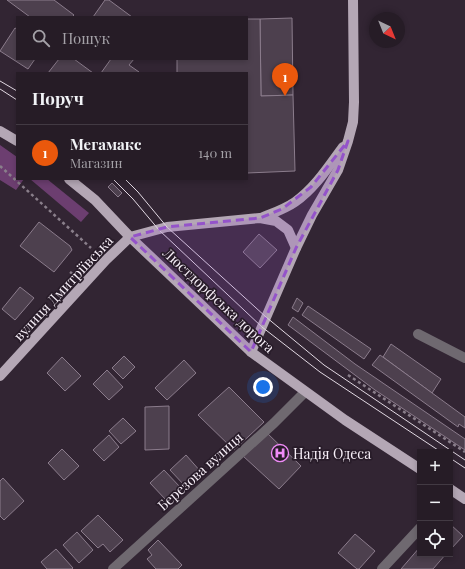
<!DOCTYPE html>
<html lang="uk">
<head>
<meta charset="utf-8">
<style>
	:root { --surface:#261c26; --page:#322932; --text:#f1f3f6; --muted:#a4a1a7; --line:#423a43; --accent:#ea580c }
	body { margin:0; font-family:"Playfair Display",serif; background:var(--page); color:var(--text) }
	.controls { position:absolute; right:12px; bottom:12px; display:grid; overflow:hidden; border-radius:0px; box-shadow:0 2px 6px #0003 }
	.controls button { width:36px; height:36px; display:grid; place-items:center; padding:0; border:0; border-bottom:1px solid var(--line); background:var(--surface); color:var(--text); font:20px sans-serif }
	.compass { position:absolute; left:369px; top:12px; width:36px; height:36px; border-radius:50%; background:var(--surface); box-shadow:0 2px 6px #0003; rotate:137deg }
	.you { position:absolute; left:263px; top:387px; width:14px; height:14px; margin:-10px; border:3px solid #fff; border-radius:50%; background:#1a73e8; box-shadow:0 0 0 6px #1a73e833 }
	.badge { display:grid; place-items:center; width:26px; height:26px; border-radius:50%; background:var(--accent); color:#fff; font-size:13px; font-weight:700 }
	.pin { position:absolute; translate:-50% -33px; filter:drop-shadow(0 1px 2px #0008) }
	.pin::after { content:''; position:absolute; top:21px; width:14px; height:12px; background:inherit; clip-path:polygon(0 0,100% 0,50% 100%) }
	.list { margin:0; padding:0; list-style:none }
	h2 { display:flex; justify-content:space-between; align-items:center; height:52px; margin:0; padding:0 16px; font-size:17px }
	h2 small { font-size:13px; font-weight:400; color:var(--muted) }
	.list li { display:grid; grid-template-columns:26px 1fr auto; gap:12px; align-items:center; box-sizing:border-box; height:56px; padding:0 16px; border-top:1px solid var(--line) }
	.list b { display:block; font-size:15px; white-space:nowrap }
	.list p { margin:0; font-size:13px; white-space:nowrap; color:var(--muted) }
	.list em { font-size:13px; font-style:normal; color:var(--muted) }
	.icon { flex:none; width:22px; height:22px; fill:none; stroke:currentColor; stroke-width:2; stroke-linecap:round; stroke-linejoin:round }
	.map { position:relative; flex:none; width:465px; height:569px; overflow:hidden }
	.search { position:absolute; background:var(--surface); box-shadow:0 2px 6px #0003; left:16px; top:16px; width:232px; height:44px; display:flex; align-items:center; gap:10px; box-sizing:border-box; padding:0 14px; border-radius:0px; color:var(--muted); font-size:15px }
	.panel { position:absolute; background:var(--surface); box-shadow:0 2px 6px #0003; left:16px; top:72px; width:232px; height:108px; border-radius:0px }
	.map>svg:first-child { display:block }
	.green { fill:#6c3e70 }
	.building { fill:#4d404e; stroke:#8b7c8c }
	.lines { fill:none; stroke-linecap:round; stroke-linejoin:round }
	.path { stroke:#8a7f8b; stroke-width:2.5; stroke-dasharray:3 3; stroke-linecap:butt }
	.minor { stroke:#6f6970; stroke-width:10 }
	.major { stroke:#b4a7b5; stroke-width:10 }
	.tram { stroke:#e1d8e2; stroke-width:1 }
	.marked { fill:#9453ca; fill-opacity:0.2; stroke:#9453ca; stroke-width:3; stroke-dasharray:8 5; stroke-linejoin:round }
	.labels { text-anchor:middle; dominant-baseline:central; stroke-width:3.5; stroke-linejoin:round; paint-order:stroke }
	.street-label { font-size:14px; fill:#f7eff8; stroke:#281c29 }
	.poi-label { font-size:14px; fill:#f7eff8; stroke:#281c29; text-anchor:start }
</style>
</head>
<body>
<div class="map">
<svg width="465" height="569" viewBox="0 0 465 569">
	<rect width="100%" height="100%" fill="#322533"/>
	<g class="green">
		<path d="M 0,145 L 17,157 L 17,179 L 24,179 L 16,190 L 0,180 Z"/>
		<path d="M 30,179 L 47,179 L 89,213 L 81,222 Z"/>
	</g>
	<g class="building">
		<path d="M 7,0 L 54,0 L 74,15 L 72,17 L 30,17 Z"/>
		<path d="M 105,0 L 109,0 L 132,17 L 93,17 Z"/>
		<path d="M 292,18 L 293,95 L 261,96 L 260,19 Z"/>
		<path d="M 247,19 L 260,19 L 261,96 L 293,95 L 295,171 L 247,173 L 247,73 L 177,73 L 177,59 L 247,59 Z"/>
		<path d="M 15,28 L 17,29 L 17,59 L 35,59 L 28,69 L 0,51 Z"/>
		<path d="M 59,59 L 74,59 L 93,73 L 48,73 Z"/>
		<path d="M 111,59 L 134,59 L 129,65 L 139,72 L 138,73 L 101,73 Z"/>
		<path d="M 112,183 L 122,193 L 118,197 L 108,187 Z"/>
		<path d="M 39,222 L 70,246 L 72,250 L 54,272 L 20,246 Z"/>
		<path d="M 259,234 L 277,250 L 260,268 L 243,252 Z"/>
		<path d="M 20,287 L 34,298 L 15,320 L 2,309 Z"/>
		<path d="M 297,298 L 303,303 L 298,312 L 292,308 Z"/>
		<path d="M 308,306 L 371,349 L 364,359 L 302,315 Z"/>
		<path d="M 293,317 L 355,364 L 465,439 L 465,450 L 375,390 L 288,325 Z"/>
		<path d="M 391,344 L 441,379 L 432,393 L 383,357 Z"/>
		<path d="M 380,355 L 465,417 L 465,428 L 459,424 L 458,427 L 372,365 Z"/>
		<path d="M 124,356 L 135,367 L 123,379 L 112,368 Z"/>
		<path d="M 62,357 L 81,376 L 65,391 L 47,373 Z"/>
		<path d="M 184,360 L 196,373 L 167,400 L 155,388 Z"/>
		<path d="M 107,370 L 123,387 L 109,400 L 93,384 Z"/>
		<path d="M 229,387 L 264,422 L 234,450 L 198,415 Z"/>
		<path d="M 169,406 L 169,449 L 145,450 L 145,407 Z"/>
		<path d="M 123,418 L 136,431 L 121,444 L 109,431 Z"/>
		<path d="M 266,432 L 301,466 L 279,489 L 243,456 Z"/>
		<path d="M 109,435 L 119,447 L 104,461 L 93,450 Z"/>
		<path d="M 62,449 L 79,466 L 64,480 L 48,463 Z"/>
		<path d="M 186,455 L 201,472 L 185,486 L 170,470 Z"/>
		<path d="M 164,470 L 180,487 L 166,500 L 150,483 Z"/>
		<path d="M 3,478 L 24,501 L 4,520 L 0,516 L 0,481 Z"/>
		<path d="M 98,515 L 123,540 L 110,552 L 103,544 L 98,548 L 81,531 Z"/>
		<path d="M 450,524 L 463,536 L 450,550 Z"/>
		<path d="M 77,532 L 93,550 L 79,563 L 63,545 Z"/>
		<path d="M 355,534 L 375,551 L 359,569 L 357,569 L 338,553 Z"/>
		<path d="M 158,540 L 182,565 L 178,569 L 156,569 L 147,559 L 152,555 L 148,550 Z"/>
		<path d="M 420,547 L 420,554 L 446,554 L 433,569 L 401,569 Z"/>
		<path d="M 56,549 L 73,568 L 72,569 L 47,569 L 41,562 Z"/>
	</g>
	<g class="lines">
		<g class="path">
			<path d="M 0,166 L 91,248"/>
			<path d="M 70,272 L 73,274"/>
			<path d="M 348,375 L 465,452"/>
		</g>
		<g class="minor">
			<path d="M 418,334 L 465,358"/>
			<path d="M 113,569 L 274,423 L 305,392"/>
			<path d="M 382,569 L 420,528"/>
		</g>
		<g class="major">
			<path d="M 0,131 L 17,141"/>
			<path d="M 69,179 L 95,200 L 130,237 L 251,352 L 345,420 L 420,469"/>
			<path d="M 261,218 C 273,213 285,209 295,202 C 315,188 329,166 343,147"/>
			<path d="M 251,352 L 296,248 L 312,215 L 338,170 L 348,141 L 353,122 L 354,102 L 353,0"/>
			<path d="M 0,376 L 106,260 L 130,237 L 167,227 L 260,218 L 276,221 L 288,230 L 296,248"/>
			<path d="M 450,489 L 465,499"/>
		</g>
		<g class="tram">
			<path d="M 0,81 L 17,91"/>
			<path d="M 0,89 L 17,100"/>
			<path d="M 113,179 L 133,199 L 159,230 L 262,327 L 320,372 L 441,452"/>
			<path d="M 125,179 L 138,192 L 167,227 L 266,317 L 324,365 L 465,460"/>
			<path d="M 450,458 L 465,468"/>
		</g>
	</g>
	<path class="marked" d="M 348,141 L 338,170 L 296,248 L 251,352 L 130,237 L 167,227 L 260,218 L 282,209 L 311,187 Z"/>
	<defs>
		<g id="hospital-ring" transform="scale(0.9)"><circle r="9.5" fill="#281c29" stroke="#ef8bf7" stroke-width="1.5"/><path d="M-5-5h3v3.5h4V-5h3V5h-3V1.5h-4V5h-3Z" fill="#ef8bf7"/></g>
	</defs>
	<g fill-rule="evenodd">
		<use href="#hospital-ring" x="280" y="453"/>
	</g>
	<g class="labels">
		<g class="street-label">
			<text transform="translate(63 288) rotate(-47)">вулиця Дмитріївська</text>
			<text transform="translate(219 300) rotate(43)">Люстдорфська дорога</text>
			<text transform="translate(200 471) rotate(-42)">Березова вулиця</text>
		</g>
		<g class="poi-label">
			<text x="293" y="453">Надія Одеса</text>
		</g>
	</g>
</svg>
<div class="controls">
<button>+</button>
<button>−</button>
<button><svg class="icon" aria-label="locate" viewBox="0 0 24 24"><circle cx="12" cy="12" r="6"/><path d="M12 2v4M12 18v4M2 12h4M18 12h4"/></svg></button>
</div>
<svg class="compass" viewBox="-18 -18 36 36"><path d="M0-13l5 13h-10z" fill="#e53935"/><path d="M0 13l5-13h-10z" fill="#a4a1a7"/></svg>
<div class="you"></div>
<div class="pin badge" style="left:285px;top:96px">1</div>
<div class="search"><svg class="icon" aria-label="search" viewBox="0 0 24 24"><circle cx="10" cy="10" r="6"/><path d="M15 15l6 6"/></svg>Пошук</div>
<section class="panel">
<h2>Поруч<small></small></h2>
<ul class="list">
<li><span class="badge">1</span><div><b>Мегамакс</b><p>Магазин</p></div><em>140 m</em></li>
</ul>
</section>
</div>
</body>
</html>
